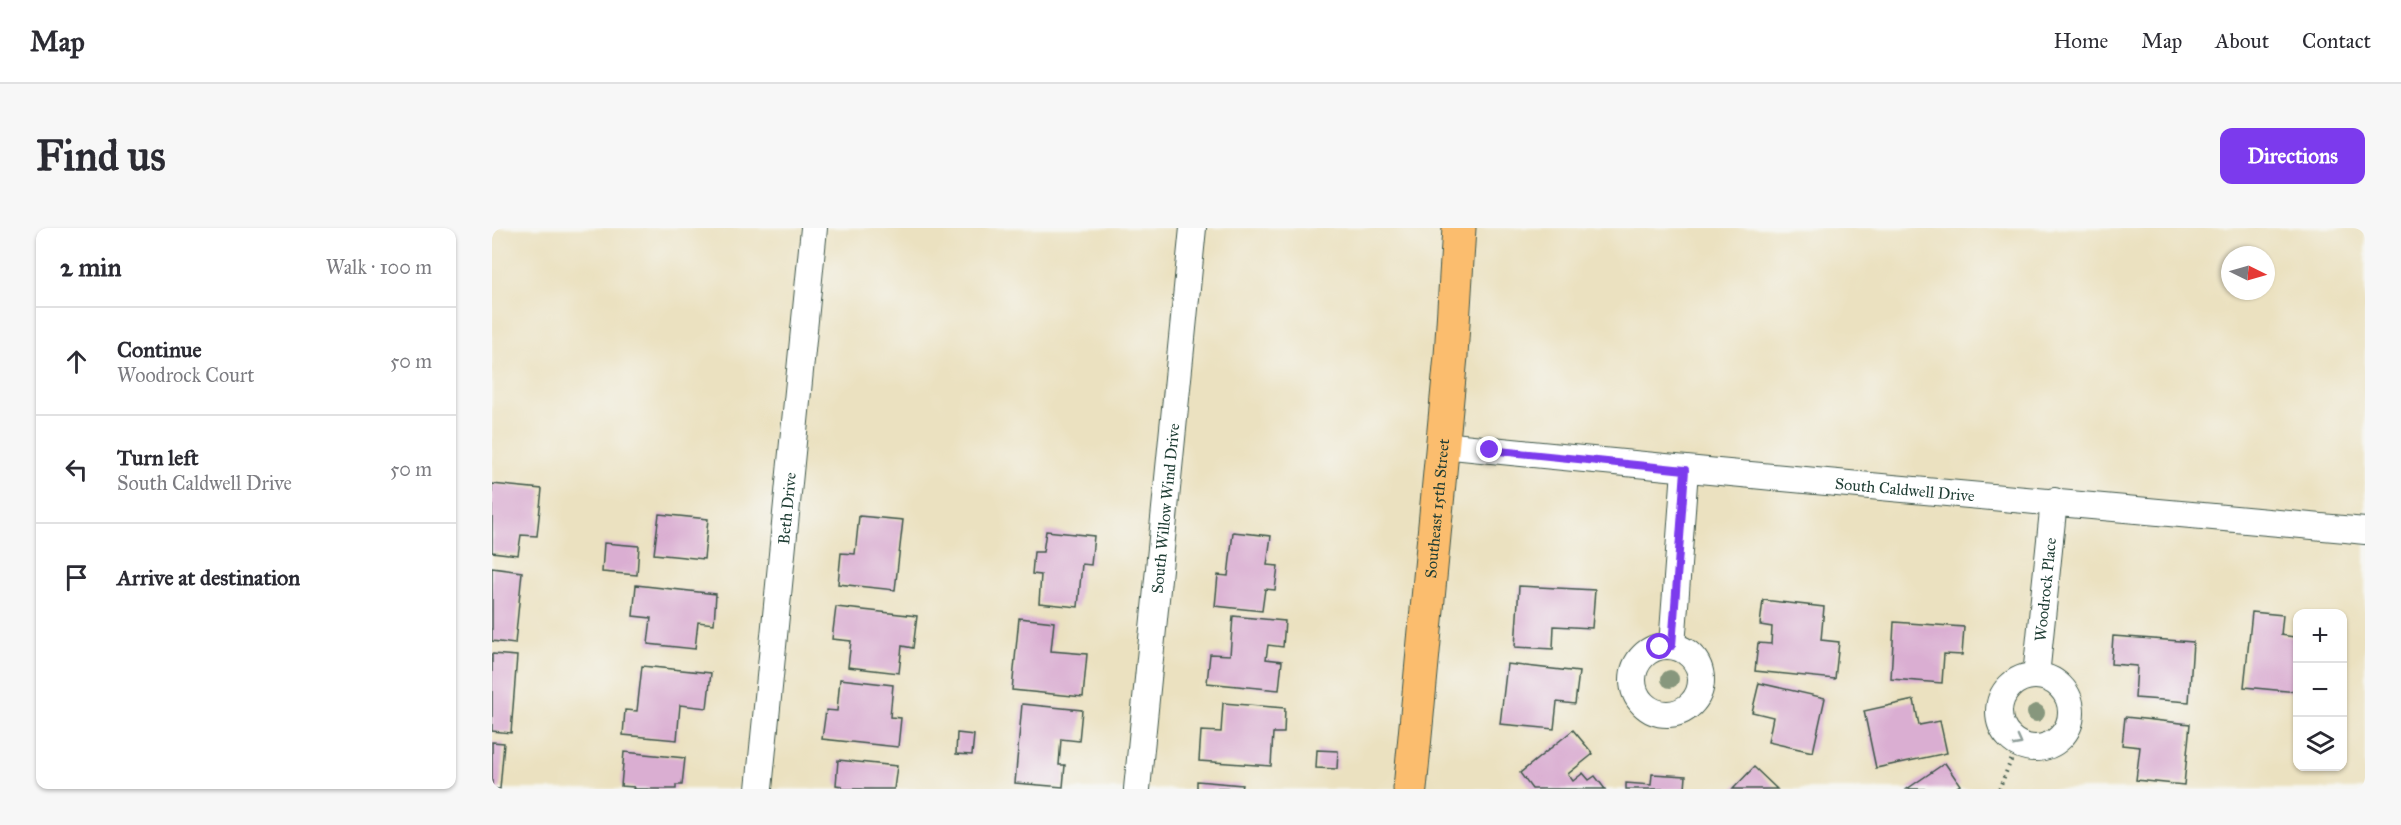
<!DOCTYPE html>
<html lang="en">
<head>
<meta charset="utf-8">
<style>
	:root { --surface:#fff; --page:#f7f7f7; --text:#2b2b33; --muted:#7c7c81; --line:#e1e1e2; --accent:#7c3aed }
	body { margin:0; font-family:"IM FELL Great Primer",serif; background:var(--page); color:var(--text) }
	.controls { position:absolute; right:18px; bottom:18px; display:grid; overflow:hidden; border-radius:12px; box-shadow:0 2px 4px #0004 }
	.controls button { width:54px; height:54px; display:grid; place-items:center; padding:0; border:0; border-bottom:2px solid var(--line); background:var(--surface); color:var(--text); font:30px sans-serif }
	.compass { position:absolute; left:1729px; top:18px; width:54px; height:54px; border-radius:50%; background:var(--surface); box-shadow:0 2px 4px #0004; rotate:95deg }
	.stop { position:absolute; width:18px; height:18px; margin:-14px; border:4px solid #7c3aed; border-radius:50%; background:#fff }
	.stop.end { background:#7c3aed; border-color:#fff; box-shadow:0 2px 6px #0008 }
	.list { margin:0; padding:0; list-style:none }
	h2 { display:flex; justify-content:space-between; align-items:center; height:78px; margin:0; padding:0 24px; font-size:26px }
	h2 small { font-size:20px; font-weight:400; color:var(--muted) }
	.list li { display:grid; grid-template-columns:39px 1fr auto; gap:18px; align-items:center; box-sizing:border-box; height:108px; padding:0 24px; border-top:2px solid var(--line) }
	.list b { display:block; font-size:22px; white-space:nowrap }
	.list p { margin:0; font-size:20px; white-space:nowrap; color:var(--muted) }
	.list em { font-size:20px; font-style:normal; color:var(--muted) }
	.icon { flex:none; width:33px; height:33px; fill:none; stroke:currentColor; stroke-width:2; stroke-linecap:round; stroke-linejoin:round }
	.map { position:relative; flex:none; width:1873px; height:561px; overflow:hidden; border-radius:12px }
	header { display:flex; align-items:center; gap:36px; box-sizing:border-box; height:84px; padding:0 30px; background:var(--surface); border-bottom:2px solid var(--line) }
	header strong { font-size:28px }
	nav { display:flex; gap:33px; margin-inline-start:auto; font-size:21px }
	.intro { display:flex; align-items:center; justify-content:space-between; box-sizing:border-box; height:144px; padding:0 36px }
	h1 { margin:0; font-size:42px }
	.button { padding:15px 27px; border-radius:12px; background:var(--accent); color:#fff; font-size:21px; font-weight:700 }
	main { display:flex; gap:36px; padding:0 36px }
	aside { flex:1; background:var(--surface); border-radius:12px; box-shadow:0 2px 4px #0004 }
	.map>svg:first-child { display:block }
	.building { fill:#daaed2 }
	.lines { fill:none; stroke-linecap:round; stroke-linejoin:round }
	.minor-casing { stroke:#3e5649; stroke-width:28 }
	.major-casing { stroke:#3e5649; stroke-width:35 }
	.path { stroke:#3e5649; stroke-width:4; stroke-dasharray:1.5 4.5; stroke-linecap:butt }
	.minor { stroke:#fff; stroke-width:26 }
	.major { stroke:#fbbd6e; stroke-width:33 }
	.tree { fill:#87977d }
	.oneway { stroke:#8f9e9a }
	.route { stroke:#7c3aed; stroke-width:8 }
	.labels { text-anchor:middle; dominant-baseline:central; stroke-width:4.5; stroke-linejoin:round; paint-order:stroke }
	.street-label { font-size:16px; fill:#1f3d34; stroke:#f6f6f2 }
</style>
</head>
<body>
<header>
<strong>Map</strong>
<nav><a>Home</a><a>Map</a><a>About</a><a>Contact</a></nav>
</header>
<div class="intro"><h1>Find us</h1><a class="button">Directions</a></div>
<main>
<aside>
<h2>2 min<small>Walk · 100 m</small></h2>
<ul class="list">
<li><svg class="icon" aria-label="ahead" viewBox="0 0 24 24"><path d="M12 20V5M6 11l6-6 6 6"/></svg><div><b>Continue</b><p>Woodrock Court</p></div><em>50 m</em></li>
<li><svg class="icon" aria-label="left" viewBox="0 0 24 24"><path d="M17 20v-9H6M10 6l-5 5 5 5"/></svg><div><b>Turn left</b><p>South Caldwell Drive</p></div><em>50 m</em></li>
<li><svg class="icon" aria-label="arrive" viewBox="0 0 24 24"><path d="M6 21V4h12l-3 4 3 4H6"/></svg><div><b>Arrive at destination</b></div></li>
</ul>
</aside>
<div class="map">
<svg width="1873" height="561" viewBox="0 0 1873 561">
	<rect width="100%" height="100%" fill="#f6f6f2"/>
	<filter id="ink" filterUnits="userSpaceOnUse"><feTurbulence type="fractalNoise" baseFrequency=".0167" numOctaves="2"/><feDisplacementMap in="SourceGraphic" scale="12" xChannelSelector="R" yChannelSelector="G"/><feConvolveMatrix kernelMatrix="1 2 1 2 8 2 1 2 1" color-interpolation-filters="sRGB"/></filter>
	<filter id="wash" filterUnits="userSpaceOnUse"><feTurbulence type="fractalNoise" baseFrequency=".008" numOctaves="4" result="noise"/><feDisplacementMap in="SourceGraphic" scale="24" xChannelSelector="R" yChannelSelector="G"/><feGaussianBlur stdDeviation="1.35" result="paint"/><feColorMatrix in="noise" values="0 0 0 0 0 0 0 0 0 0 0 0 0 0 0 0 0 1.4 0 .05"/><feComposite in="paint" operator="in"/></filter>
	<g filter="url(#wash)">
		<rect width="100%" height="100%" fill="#ebe1c0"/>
		<g id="blocks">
			<g class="building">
				<path d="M 0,256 L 50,261 L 45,308 L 29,307 L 26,327 L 0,324 Z"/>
				<path d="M 167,286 L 216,291 L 212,331 L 162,326 Z"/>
				<path d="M 367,288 L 411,292 L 403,362 L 346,356 L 349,325 L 363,326 Z"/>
				<path d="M 554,303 L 602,308 L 599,337 L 590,336 L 586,379 L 547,375 L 549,347 L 540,346 L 542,324 L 551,324 Z"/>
				<path d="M 741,304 L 779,308 L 775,337 L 786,338 L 783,362 L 773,361 L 770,383 L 723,378 L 726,347 L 736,348 Z"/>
				<path d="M 112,315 L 147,318 L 145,347 L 110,344 Z"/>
				<path d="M 0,340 L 30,344 L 23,416 L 0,413 Z"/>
				<path d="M 144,357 L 224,366 L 222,396 L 206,394 L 203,421 L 156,416 L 159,390 L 141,388 Z"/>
				<path d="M 1027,358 L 1103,362 L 1100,400 L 1062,398 L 1061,421 L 1023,419 Z"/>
				<path d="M 1271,372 L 1332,379 L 1329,412 L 1347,414 L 1343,451 L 1263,443 L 1266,415 L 1279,416 L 1280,399 L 1268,397 Z"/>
				<path d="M 344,379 L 425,388 L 421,420 L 410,418 L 407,445 L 356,439 L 359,413 L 340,411 Z"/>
				<path d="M 1760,384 L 1791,387 L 1789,407 L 1802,409 L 1802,402 L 1806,403 L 1805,464 L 1752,459 Z"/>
				<path d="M 741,388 L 793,393 L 791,419 L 776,417 L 774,431 L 790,433 L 787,462 L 715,455 L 718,426 L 738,427 Z"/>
				<path d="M 527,390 L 562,394 L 559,423 L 595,426 L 591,469 L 520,462 Z"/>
				<path d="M 1402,394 L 1472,399 L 1470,427 L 1452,426 L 1450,455 L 1399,451 Z"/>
				<path d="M 1621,408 L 1701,414 L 1697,474 L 1643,470 L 1645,438 L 1619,436 Z"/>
				<path d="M 0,426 L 25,428 L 19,505 L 0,503 Z"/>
				<path d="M 1015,436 L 1087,444 L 1083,476 L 1065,474 L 1062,501 L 1008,496 Z"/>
				<path d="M 150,438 L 219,445 L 215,480 L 188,477 L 185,512 L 131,507 L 133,482 L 145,483 Z"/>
				<path d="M 348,451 L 401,457 L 398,489 L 409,490 L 406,519 L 330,511 L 334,482 L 345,483 Z"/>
				<path d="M 1267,455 L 1333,470 L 1321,524 L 1276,514 L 1281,489 L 1260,484 Z"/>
				<path d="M 1422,472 L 1427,497 L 1448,493 L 1455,525 L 1384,540 L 1372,483 Z"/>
				<path d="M 731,475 L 793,480 L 792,505 L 781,505 L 779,538 L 707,533 L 709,503 L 729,504 Z"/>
				<path d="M 530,476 L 590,482 L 587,513 L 569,511 L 567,537 L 573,537 L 571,559 L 523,555 Z"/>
				<path d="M 1633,489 L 1698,496 L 1692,557 L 1644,552 L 1648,519 L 1630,517 Z"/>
				<path d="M 1081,502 L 1101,526 L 1076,546 L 1081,553 L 1091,545 L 1097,552 L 1103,548 L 1113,561 L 1040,561 L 1028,545 Z"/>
				<path d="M 465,505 L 482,507 L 480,527 L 464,526 Z"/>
				<path d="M 0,514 L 12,515 L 8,561 L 0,561 Z"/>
				<path d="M 825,522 L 846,523 L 845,541 L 824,540 Z"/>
				<path d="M 132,524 L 193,530 L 190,557 L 184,557 L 184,561 L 141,561 L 142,559 L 129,558 Z"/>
				<path d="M 346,532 L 405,538 L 402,561 L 350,561 L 350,558 L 344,557 Z"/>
				<path d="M 1453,535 L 1468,557 L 1462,561 L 1415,561 Z"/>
				<path d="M 1262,539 L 1285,561 L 1241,561 Z"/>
				<path d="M 1160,546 L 1194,548 L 1193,561 L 1134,561 L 1134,555 L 1159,557 Z"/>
				<path d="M 705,553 L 750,557 L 749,561 L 705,561 Z"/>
			</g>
		</g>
	</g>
	<g filter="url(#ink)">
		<use href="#blocks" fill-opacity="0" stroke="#3e5649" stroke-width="1.5"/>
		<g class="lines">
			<g class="minor-casing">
				<g id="minor">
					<path id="s1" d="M 951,217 C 1258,249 1566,274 1873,303"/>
					<path d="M 1180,418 L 1193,242"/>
					<circle cx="1175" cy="452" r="34"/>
					<path id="s2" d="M 1544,448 L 1562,273"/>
					<circle cx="1543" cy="484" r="36"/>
					<path id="s3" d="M 267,561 L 322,0"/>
					<path id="s4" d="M 645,561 L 701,0"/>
				</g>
			</g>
			<g class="major-casing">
				<g id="major">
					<path id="s5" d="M 918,561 L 959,128 L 967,0"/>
				</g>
			</g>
			<path class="path" d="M 1507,561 L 1526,516"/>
			<use href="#minor" class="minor"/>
			<use href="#major" class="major"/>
		</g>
		<g class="tree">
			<circle cx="1178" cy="451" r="9"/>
			<circle cx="1544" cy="485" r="9"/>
		</g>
		<defs><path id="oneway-chevron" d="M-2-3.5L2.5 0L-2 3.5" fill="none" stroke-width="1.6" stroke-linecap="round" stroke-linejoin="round" transform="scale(1.5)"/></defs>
		<use class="oneway" href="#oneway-chevron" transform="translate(1526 514) rotate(28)"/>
	</g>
	<g class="lines" filter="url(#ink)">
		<path class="route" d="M 998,222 L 1193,242 L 1180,418 L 1168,419"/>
	</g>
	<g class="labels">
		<g class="street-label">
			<text stroke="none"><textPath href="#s1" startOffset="464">South Caldwell Drive</textPath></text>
			<text stroke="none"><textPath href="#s3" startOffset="282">Beth Drive</textPath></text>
			<text stroke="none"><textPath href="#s4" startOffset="282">South Willow Wind Drive</textPath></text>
			<text stroke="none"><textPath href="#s5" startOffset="282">Southeast 15th Street</textPath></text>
			<text stroke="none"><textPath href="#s2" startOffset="87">Woodrock Place</textPath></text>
		</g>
	</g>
</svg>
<div class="controls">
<button>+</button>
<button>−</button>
<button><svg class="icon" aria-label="layers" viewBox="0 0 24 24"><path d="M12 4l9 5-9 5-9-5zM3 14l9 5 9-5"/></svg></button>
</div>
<svg class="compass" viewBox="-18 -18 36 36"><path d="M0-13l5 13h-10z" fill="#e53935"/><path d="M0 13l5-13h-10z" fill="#7c7c81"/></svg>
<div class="stop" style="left:1168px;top:419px"></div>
<div class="stop end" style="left:998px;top:222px"></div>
</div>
</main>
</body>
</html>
